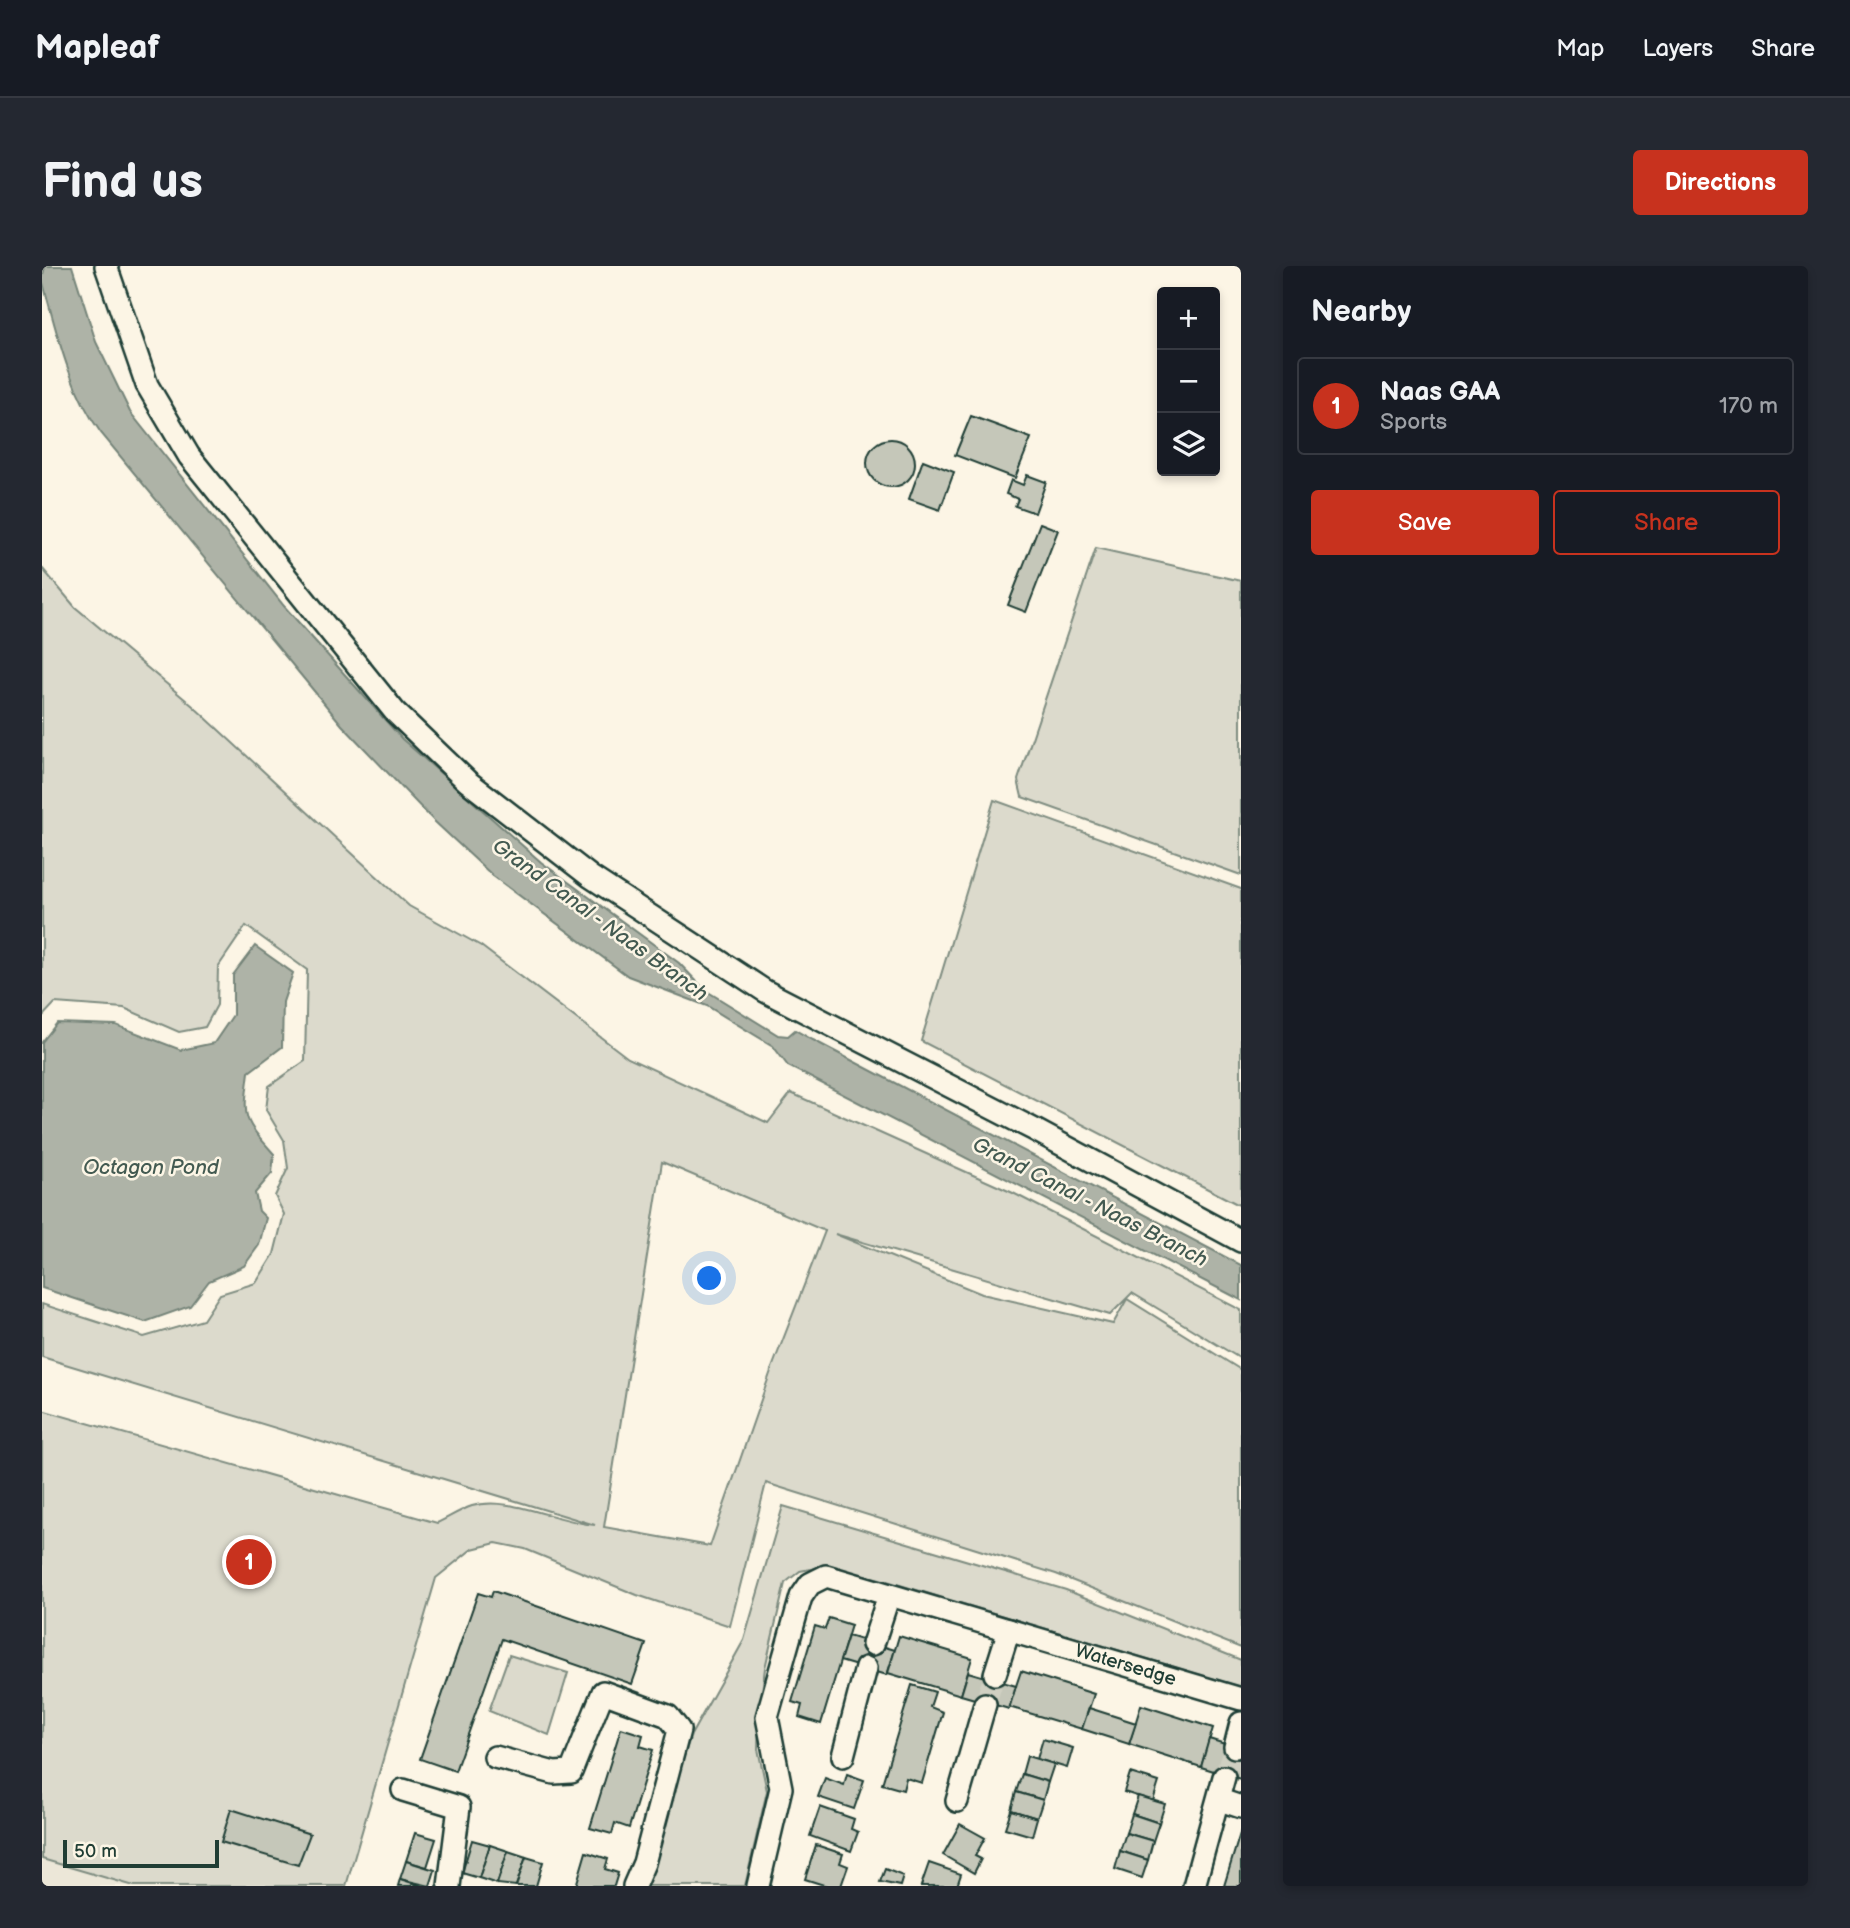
<!DOCTYPE html>
<html lang="en">
<head>
<meta charset="utf-8">
<style>
	:root { --surface:#171b24; --page:#242831; --text:#f1f3f6; --muted:#9ea1a6; --line:#363941; --accent:#c8321e }
	body { margin:0; font-family:"Balsamiq Sans",sans-serif; background:var(--page); color:var(--text) }
	.controls { position:absolute; right:21px; top:21px; display:grid; overflow:hidden; border-radius:7px; box-shadow:0 4px 10px #0003 }
	.controls button { width:63px; height:63px; display:grid; place-items:center; padding:0; border:0; border-bottom:2px solid var(--line); background:var(--surface); color:var(--text); font:35px sans-serif }
	.scale { position:absolute; left:21px; bottom:18px; width:156px; box-sizing:border-box; padding-left:7px; border:4px solid #1f3d34; border-top:0; font-size:19px; line-height:24px; white-space:nowrap; color:#1f3d34; -webkit-text-stroke:5px #fcf5e5; paint-order:stroke }
	.you { position:absolute; left:668px; top:1013px; width:24px; height:24px; margin:-18px; border:5px solid #fff; border-radius:50%; background:#1a73e8; box-shadow:0 0 0 10px #1a73e833 }
	.badge { display:grid; place-items:center; width:46px; height:46px; border-radius:50%; background:var(--accent); color:#fff; font-size:23px; font-weight:700 }
	.pin { position:absolute; translate:-50% -50%; border:4px solid #fff; box-shadow:0 2px 7px #0006 }
	.list { margin:0; padding:0; list-style:none }
	h2 { display:flex; justify-content:space-between; align-items:center; height:91px; margin:0; padding:0 28px; font-size:30px }
	h2 small { font-size:23px; font-weight:400; color:var(--muted) }
	.list li { display:grid; grid-template-columns:46px 1fr auto; gap:21px; align-items:center; box-sizing:border-box; height:98px; margin:0 14px 14px; padding:0 14px; border:2px solid var(--line); border-radius:7px }
	.list b { display:block; font-size:26px; white-space:nowrap }
	.list p { margin:0; font-size:23px; white-space:nowrap; color:var(--muted) }
	.list em { font-size:23px; font-style:normal; color:var(--muted) }
	.actions { display:flex; gap:14px; padding:21px 28px }
	.actions a { flex:1; padding:16px 0; border:2px solid var(--accent); border-radius:7px; text-align:center; font-size:24px; color:var(--accent) }
	.actions .main { background:var(--accent); color:#fff }
	.icon { flex:none; width:38px; height:38px; fill:none; stroke:currentColor; stroke-width:2; stroke-linecap:round; stroke-linejoin:round }
	.map { position:relative; flex:none; width:1199px; height:1620px; overflow:hidden; border-radius:7px }
	header { display:flex; align-items:center; gap:42px; box-sizing:border-box; height:98px; padding:0 35px; background:var(--surface); border-bottom:2px solid var(--line) }
	header strong { font-size:33px }
	nav { display:flex; gap:38px; margin-inline-start:auto; font-size:24px }
	.intro { display:flex; align-items:center; justify-content:space-between; box-sizing:border-box; height:168px; padding:0 42px }
	h1 { margin:0; font-size:49px }
	.button { padding:18px 32px; border-radius:7px; background:var(--accent); color:#fff; font-size:24px; font-weight:700 }
	main { display:flex; gap:42px; padding:0 42px }
	aside { flex:1; background:var(--surface); border-radius:7px; box-shadow:0 4px 10px #0003 }
	.map>svg:first-child { display:block }
	.built { fill:#ece7d8 }
	.green { fill:#dcdacc; stroke:#7e8c80; stroke-width:2; fill-rule:evenodd }
	.water { fill:#aeb3a7; stroke:#758479; stroke-width:2 }
	.building { fill:#c5c7b9; stroke:#1f3d34; stroke-width:2 }
	.lines { fill:none; stroke-linecap:round; stroke-linejoin:round }
	.minor-tunnel { stroke:#d0d0c2; stroke-width:21; stroke-dasharray:21 10; stroke-linecap:butt }
	.minor-casing { stroke:#1f3d34; stroke-width:26 }
	.minor { stroke:#fcf5e5; stroke-width:21 }
	.labels { text-anchor:middle; dominant-baseline:central; stroke-width:5; stroke-linejoin:round; paint-order:stroke }
	.street-label { font-size:19px; fill:#1f3d34; stroke:#fcf5e5 }
	.water-label { font-size:21px; font-style:italic; fill:#435a51; stroke:#fcf5e5 }
</style>
</head>
<body>
<header>
<strong>Mapleaf</strong>
<nav><a>Map</a><a>Layers</a><a>Share</a></nav>
</header>
<div class="intro"><h1>Find us</h1><a class="button">Directions</a></div>
<main>
<div class="map">
<svg width="1199" height="1620" viewBox="0 0 1199 1620">
	<rect width="100%" height="100%" fill="#fcf5e5"/>
	<filter id="ink" filterUnits="userSpaceOnUse"><feTurbulence type="fractalNoise" baseFrequency=".0143" numOctaves="2"/><feDisplacementMap in="SourceGraphic" scale="14" xChannelSelector="R" yChannelSelector="G"/><feConvolveMatrix kernelMatrix="1 2 1 2 8 2 1 2 1" color-interpolation-filters="sRGB"/></filter>
	<g filter="url(#ink)">
		<path class="built" d="M 0,1593 L 92,1620 L 0,1620 Z"/>
		<g class="green">
			<path d="M 1054,282 L 1199,315 L 1199,609 L 980,531 L 976,514 Z"/>
			<path d="M 0,302 L 33,341 L 151,440 L 367,640 L 439,680 L 586,792 L 726,857 L 749,827 L 971,927 L 1199,1044 L 1199,1093 L 1090,1027 L 1068,1049 L 793,968 L 940,1028 L 1071,1058 L 1085,1033 L 1199,1104 L 1199,1382 L 1014,1308 L 724,1217 L 688,1360 L 595,1329 L 483,1283 L 454,1277 L 430,1283 L 394,1312 L 304,1620 L 92,1620 L 0,1593 L 0,1144 L 395,1257 C 406,1252 418,1244 430,1240 C 466,1229 515,1256 553,1259 L 0,1091 L 0,1038 L 102,1071 L 161,1054 L 178,1028 L 214,1017 L 232,988 L 242,948 L 233,930 L 246,902 L 242,874 L 224,844 L 227,820 L 263,795 L 265,704 L 204,660 L 176,701 L 175,739 L 163,761 L 137,766 L 82,742 L 13,737 L 0,751 ZM 620,896 L 783,965 L 730,1102 L 668,1280 L 562,1261 Z"/>
			<path d="M 952,534 L 1199,623 L 1199,940 L 879,775 Z"/>
			<path d="M 741,1240 L 1024,1324 L 1199,1394 L 1199,1421 L 838,1313 L 785,1300 L 758,1305 L 743,1317 L 723,1402 L 717,1450 L 716,1483 L 725,1525 L 703,1620 L 600,1620 L 649,1469 L 702,1374 Z"/>
			<path d="M 467,1389 L 526,1407 L 507,1469 L 447,1445 Z"/>
		</g>
		<g class="water">
			<path d="M 3,0 L 30,0 L 54,76 L 88,146 L 242,340 L 360,473 L 499,596 L 637,697 L 663,724 L 736,769 L 746,770 L 753,764 L 771,774 L 1199,999 L 1199,1034 L 746,800 L 731,780 L 665,740 L 586,710 L 451,610 L 392,555 L 300,459 L 59,167 C 26,121 15,67 0,13 Z"/>
			<path d="M 213,680 L 251,707 L 241,736 L 240,781 L 207,806 C 201,853 200,852 232,888 L 230,907 L 213,927 L 217,945 L 224,952 L 217,979 L 202,1000 L 167,1015 L 148,1040 L 103,1056 L 0,1022 L 0,776 L 15,757 L 74,759 L 139,784 L 172,777 L 191,749 L 191,709 Z"/>
		</g>
		<g class="building">
			<path d="M 929,150 L 989,172 L 973,212 L 913,189 Z"/>
			<circle cx="849" cy="197" r="24"/>
			<path d="M 881,194 L 912,206 L 898,244 L 867,233 Z"/>
			<path d="M 985,209 L 1004,216 L 993,247 L 973,240 L 976,233 L 964,228 L 969,214 L 981,219 Z"/>
			<path d="M 998,257 L 1016,264 L 984,346 L 966,339 Z"/>
			<path d="M 451,1325 L 604,1378 L 590,1418 L 460,1373 L 413,1505 L 378,1493 L 436,1327 L 449,1331 Z"/>
			<path d="M 787,1352 L 809,1359 L 779,1458 L 757,1451 L 760,1439 L 750,1436 L 773,1360 L 783,1363 Z"/>
			<path d="M 806,1370 L 853,1384 L 845,1409 L 798,1395 Z"/>
			<path d="M 857,1370 L 930,1392 L 919,1429 L 846,1407 Z"/>
			<path d="M 979,1405 L 1052,1428 L 1040,1463 L 967,1441 Z"/>
			<path d="M 926,1406 L 974,1420 L 967,1443 L 919,1429 Z"/>
			<path d="M 870,1419 L 893,1426 L 888,1441 L 901,1446 L 880,1517 L 864,1512 L 861,1524 L 840,1518 Z"/>
			<path d="M 1099,1439 L 1171,1462 L 1159,1501 L 1087,1478 Z"/>
			<path d="M 1047,1442 L 1094,1457 L 1087,1478 L 1040,1463 Z"/>
			<path d="M 579,1462 L 601,1469 L 598,1480 L 611,1484 L 587,1562 L 573,1557 L 570,1568 L 548,1562 Z"/>
			<path d="M 1001,1473 L 1031,1482 L 1025,1502 L 995,1493 Z"/>
			<path d="M 1167,1473 L 1199,1483 L 1191,1511 L 1159,1501 Z"/>
			<path d="M 1199,1484 L 1199,1513 L 1191,1511 Z"/>
			<path d="M 985,1490 L 1012,1498 L 1006,1516 L 980,1508 Z"/>
			<path d="M 1088,1507 L 1117,1516 L 1111,1535 L 1082,1526 Z"/>
			<path d="M 805,1508 L 822,1514 L 812,1543 L 776,1531 L 783,1512 L 802,1519 Z"/>
			<path d="M 980,1508 L 1006,1516 L 1001,1534 L 974,1526 Z"/>
			<path d="M 974,1526 L 1001,1534 L 995,1552 L 969,1544 Z"/>
			<path d="M 1096,1530 L 1123,1538 L 1117,1557 L 1090,1548 Z"/>
			<path d="M 778,1541 L 812,1553 L 809,1563 L 816,1566 L 809,1585 L 768,1570 Z"/>
			<path d="M 189,1543 L 268,1568 L 256,1599 L 179,1576 Z"/>
			<path d="M 969,1544 L 995,1552 L 990,1570 L 963,1562 Z"/>
			<path d="M 1090,1548 L 1117,1557 L 1111,1575 L 1084,1567 Z"/>
			<path d="M 918,1558 L 943,1572 L 933,1590 L 939,1593 L 932,1607 L 901,1589 Z"/>
			<path d="M 1199,1564 L 1199,1620 L 1182,1620 Z"/>
			<path d="M 373,1567 L 394,1573 L 385,1601 L 364,1595 Z"/>
			<path d="M 1084,1567 L 1111,1575 L 1106,1594 L 1078,1585 Z"/>
			<path d="M 430,1574 L 448,1579 L 437,1612 L 420,1607 Z"/>
			<path d="M 448,1579 L 466,1585 L 455,1618 L 437,1612 Z"/>
			<path d="M 774,1579 L 801,1588 L 798,1597 L 806,1600 L 799,1620 L 785,1620 L 763,1613 Z"/>
			<path d="M 466,1585 L 484,1591 L 474,1620 L 455,1618 Z"/>
			<path d="M 1078,1585 L 1106,1594 L 1100,1612 L 1073,1603 Z"/>
			<path d="M 544,1586 L 566,1593 L 563,1603 L 576,1607 L 572,1620 L 534,1620 Z"/>
			<path d="M 484,1591 L 501,1596 L 494,1620 L 474,1620 Z"/>
			<path d="M 364,1595 L 393,1604 L 388,1620 L 358,1613 Z"/>
			<path d="M 887,1597 L 919,1608 L 915,1620 L 879,1620 Z"/>
			<path d="M 843,1603 L 861,1610 L 858,1620 L 838,1616 Z"/>
			<path d="M 358,1613 L 380,1620 L 356,1620 Z"/>
		</g>
		<g class="lines">
			<g class="minor-tunnel">
				<path d="M 943,1438 L 953,1408"/>
				<path d="M 1182,1511 L 1193,1481"/>
			</g>
			<g class="minor-casing">
				<g id="minor">
					<path d="M 64,0 L 105,119 L 147,190 L 353,446 L 425,515 L 549,611 L 723,725 L 991,863 L 1199,975"/>
					<path d="M 831,1378 L 847,1329"/>
					<path d="M 953,1408 L 967,1364"/>
					<path d="M 1193,1481 L 1199,1457"/>
					<path d="M 801,1490 L 824,1402"/>
					<path d="M 453,1491 L 512,1507 L 529,1506 L 561,1426 L 626,1450 L 637,1464 L 602,1597 L 592,1620"/>
					<path d="M 361,1524 L 417,1541 L 407,1620"/>
					<path d="M 1178,1534 L 1199,1541"/>
					<path d="M 915,1535 L 943,1438"/>
					<path id="s1" d="M 716,1620 L 739,1522 L 725,1451 L 759,1331 L 768,1318 L 784,1310 L 1199,1433"/>
					<path d="M 1152,1620 L 1182,1511"/>
				</g>
			</g>
			<use href="#minor" class="minor"/>
		</g>
	</g>
	<g class="labels">
		<g class="street-label">
			<text stroke="none"><textPath href="#s1" startOffset="644">Watersedge</textPath></text>
		</g>
		<g class="water-label">
			<text transform="translate(558 654) rotate(36)">Grand Canal - Naas Branch</text>
			<text x="109" y="901">Octagon Pond</text>
			<text transform="translate(1048 936) rotate(27)">Grand Canal - Naas Branch</text>
		</g>
	</g>
</svg>
<div class="controls">
<button>+</button>
<button>−</button>
<button><svg class="icon" aria-label="layers" viewBox="0 0 24 24"><path d="M12 4l9 5-9 5-9-5zM3 14l9 5 9-5"/></svg></button>
</div>
<div class="scale">50 m</div>
<div class="you"></div>
<div class="pin badge" style="left:207px;top:1296px">1</div>
</div>
<aside>
<h2>Nearby<small></small></h2>
<ul class="list">
<li><span class="badge">1</span><div><b>Naas GAA</b><p>Sports</p></div><em>170 m</em></li>
</ul>
<div class="actions"><a class="main">Save</a><a>Share</a></div>
</aside>
</main>
</body>
</html>
